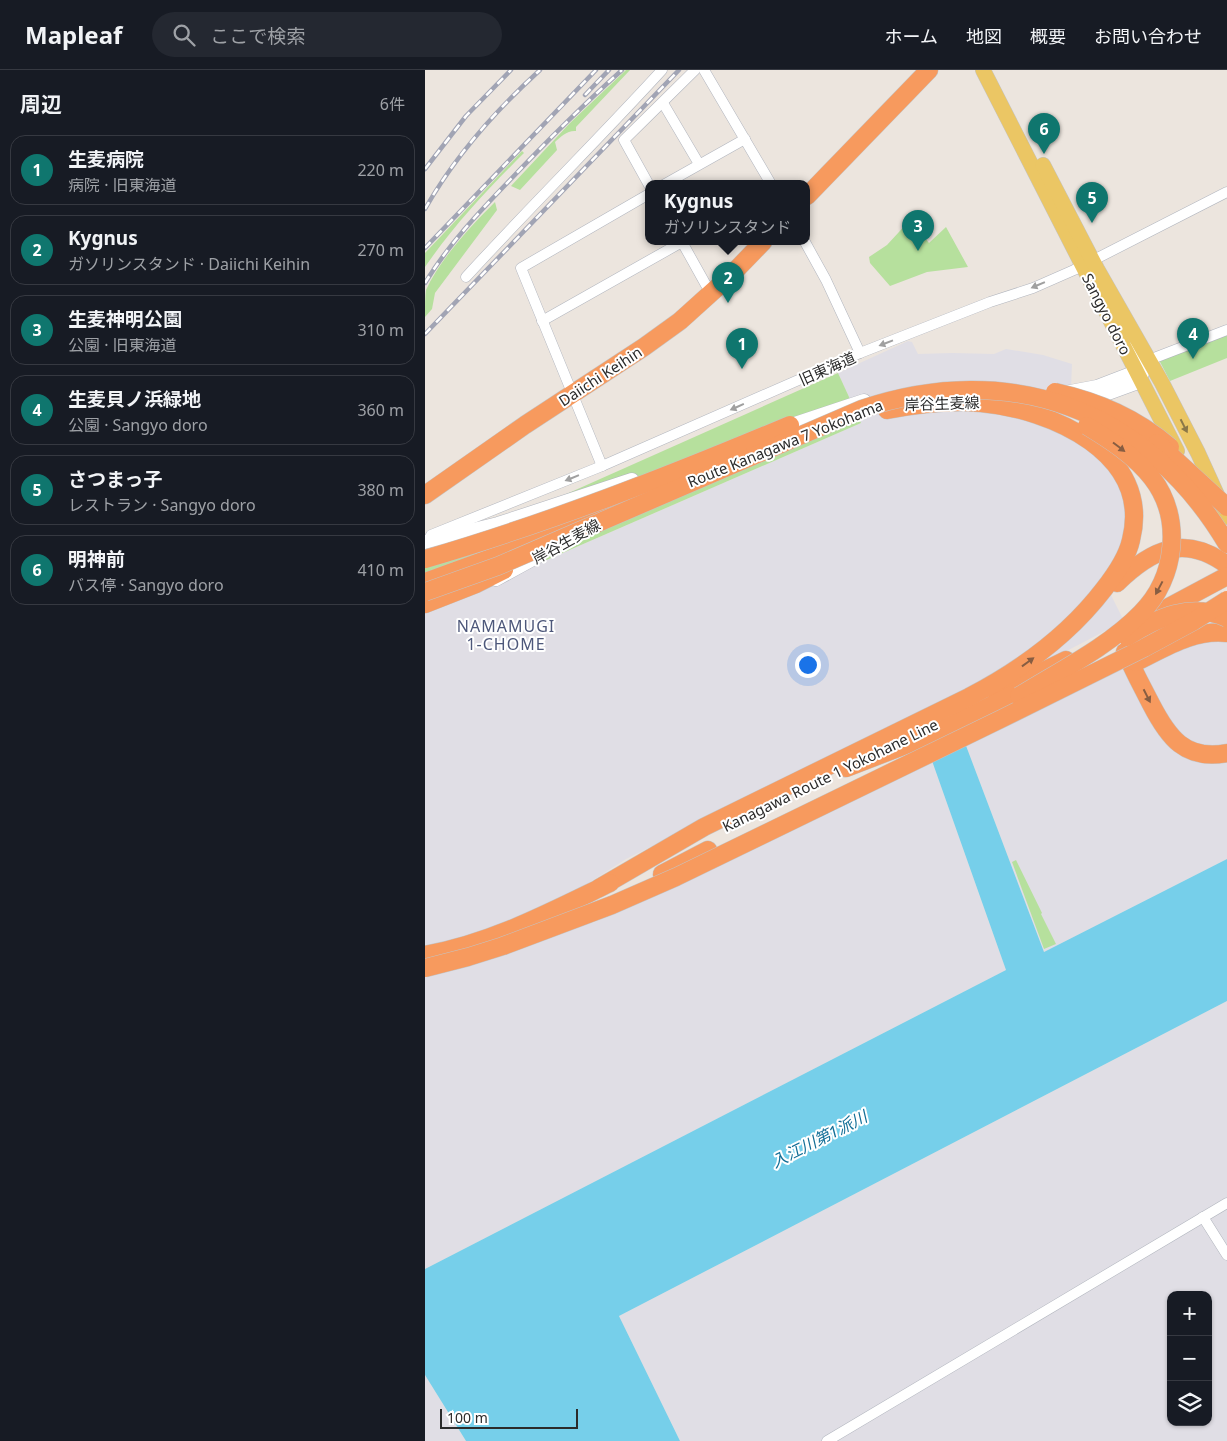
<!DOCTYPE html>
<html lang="ja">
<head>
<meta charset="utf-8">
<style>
	:root { --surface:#171b24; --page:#242831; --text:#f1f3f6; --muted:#9ea1a6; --line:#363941; --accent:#0f766e }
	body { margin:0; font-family:"Noto Sans","Noto Sans JP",sans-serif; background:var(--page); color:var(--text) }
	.controls { position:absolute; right:15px; bottom:15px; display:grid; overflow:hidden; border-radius:10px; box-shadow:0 1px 4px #0004 }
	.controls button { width:45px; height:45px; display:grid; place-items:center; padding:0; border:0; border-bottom:1px solid var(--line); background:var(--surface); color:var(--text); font:25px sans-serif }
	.scale { position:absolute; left:15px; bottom:12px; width:138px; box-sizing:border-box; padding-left:5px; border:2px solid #2b2b2b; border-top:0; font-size:14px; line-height:18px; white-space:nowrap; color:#2b2b2b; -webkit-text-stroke:4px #fff; paint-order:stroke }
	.you { position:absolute; left:382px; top:594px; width:18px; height:18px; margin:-12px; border:4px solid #fff; border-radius:50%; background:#1a73e8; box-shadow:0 0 0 8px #1a73e833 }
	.badge { display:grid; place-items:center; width:32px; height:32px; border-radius:50%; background:var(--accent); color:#fff; font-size:16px; font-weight:700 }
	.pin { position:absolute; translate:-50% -41px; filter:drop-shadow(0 1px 2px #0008) }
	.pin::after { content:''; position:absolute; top:26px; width:18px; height:15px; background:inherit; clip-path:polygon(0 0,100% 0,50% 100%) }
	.popup { position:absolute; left:220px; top:110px; width:165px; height:65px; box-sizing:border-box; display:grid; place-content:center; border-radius:10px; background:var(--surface); filter:drop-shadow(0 1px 4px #0005); font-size:16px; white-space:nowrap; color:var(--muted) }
	.popup b { font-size:19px; color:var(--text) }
	.popup::after { content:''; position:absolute; left:50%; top:100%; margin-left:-10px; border:10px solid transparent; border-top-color:var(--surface) }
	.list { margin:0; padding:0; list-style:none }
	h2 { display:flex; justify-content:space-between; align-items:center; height:65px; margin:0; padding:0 20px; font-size:21px }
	h2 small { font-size:16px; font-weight:400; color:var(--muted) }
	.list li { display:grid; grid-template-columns:32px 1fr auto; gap:15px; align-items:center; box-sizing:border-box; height:70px; margin:0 10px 10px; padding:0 10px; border:1px solid var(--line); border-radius:15px }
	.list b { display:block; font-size:19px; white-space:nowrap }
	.list p { margin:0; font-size:16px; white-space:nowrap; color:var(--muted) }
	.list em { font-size:16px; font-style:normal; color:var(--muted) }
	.icon { flex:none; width:28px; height:28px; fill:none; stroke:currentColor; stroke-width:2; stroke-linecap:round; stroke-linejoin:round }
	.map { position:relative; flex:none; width:802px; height:1371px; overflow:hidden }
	header { display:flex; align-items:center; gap:30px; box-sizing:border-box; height:70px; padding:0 25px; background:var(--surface); border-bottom:1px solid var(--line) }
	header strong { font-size:24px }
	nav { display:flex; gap:28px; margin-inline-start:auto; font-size:18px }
	.search { width:350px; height:45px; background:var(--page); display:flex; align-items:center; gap:12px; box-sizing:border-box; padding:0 18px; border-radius:28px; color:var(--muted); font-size:19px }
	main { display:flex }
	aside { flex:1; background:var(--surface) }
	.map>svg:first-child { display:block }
	.industrial { fill:#e0dee5; fill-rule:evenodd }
	.green { fill:#b6e09d }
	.water { fill:#76cfea }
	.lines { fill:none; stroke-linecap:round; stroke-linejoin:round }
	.street-casing { stroke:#b1b5be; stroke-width:11 }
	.secondary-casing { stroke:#b1b5be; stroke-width:15 }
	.primary-casing { stroke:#c4c4c4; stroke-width:16 }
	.highway-casing { stroke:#c4c4c4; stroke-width:19 }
	.street { stroke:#fff; stroke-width:10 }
	.secondary { stroke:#fff; stroke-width:14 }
	.primary { stroke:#ebc664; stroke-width:15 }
	.highway { stroke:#f79a5e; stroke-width:18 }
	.rail-casing { stroke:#a1a4b4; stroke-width:4.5 }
	.rail { stroke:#fff; stroke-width:2.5; stroke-dasharray:8; stroke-linecap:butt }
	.highway-bridge-casing { stroke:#c4c4c4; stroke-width:19; stroke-linecap:butt }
	.highway-bridge { stroke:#f79a5e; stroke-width:18 }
	.oneway { fill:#a0a0a0 }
	.oneway2 { fill:#8b7848 }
	.oneway3 { fill:#875d42 }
	.labels { text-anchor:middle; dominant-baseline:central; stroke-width:4; stroke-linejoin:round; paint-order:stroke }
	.street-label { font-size:15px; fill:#2b2b2b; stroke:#fff }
	.neighbourhood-label { font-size:16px; letter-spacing:1px; fill:#4d577a; stroke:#fff }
	.water-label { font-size:16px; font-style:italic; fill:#136f97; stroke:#fff }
</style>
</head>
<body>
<header>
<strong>Mapleaf</strong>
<div class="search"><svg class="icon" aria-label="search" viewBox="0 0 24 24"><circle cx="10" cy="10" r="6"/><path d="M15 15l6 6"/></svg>ここで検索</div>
<nav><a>ホーム</a><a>地図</a><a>概要</a><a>お問い合わせ</a></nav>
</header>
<main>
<aside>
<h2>周辺<small>6件</small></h2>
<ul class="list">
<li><span class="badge">1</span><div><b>生麦病院</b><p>病院 · 旧東海道</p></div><em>220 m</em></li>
<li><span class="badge">2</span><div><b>Kygnus</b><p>ガソリンスタンド · Daiichi Keihin</p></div><em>270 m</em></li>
<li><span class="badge">3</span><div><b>生麦神明公園</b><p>公園 · 旧東海道</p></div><em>310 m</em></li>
<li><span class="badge">4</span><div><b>生麦貝ノ浜緑地</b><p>公園 · Sangyo doro</p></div><em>360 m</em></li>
<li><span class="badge">5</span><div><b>さつまっ子</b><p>レストラン · Sangyo doro</p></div><em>380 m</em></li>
<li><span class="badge">6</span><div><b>明神前</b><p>バス停 · Sangyo doro</p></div><em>410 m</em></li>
</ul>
</aside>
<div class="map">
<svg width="802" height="1371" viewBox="0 0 802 1371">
	<rect width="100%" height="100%" fill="#ece5de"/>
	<g class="industrial">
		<path d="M 483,271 L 487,272 L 493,284 L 527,283 L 569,284 L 581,279 L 618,285 L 647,294 L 644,364 L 672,383 L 700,421 L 701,468 L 679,511 L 699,551 L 586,610 L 363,709 L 201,789 L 151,821 L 168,853 L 265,807 L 506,688 L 581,900 L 0,1199 L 0,543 L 436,353 L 413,303 Z"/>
		<path d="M 802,543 L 802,789 L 619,882 L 540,673 L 584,654 L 748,574 Z"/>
		<path d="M 802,931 L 802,1371 L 255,1371 L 194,1246 ZM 746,1225 L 783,1225 L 783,1352 L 746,1352 Z"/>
		<path d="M 0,1305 L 41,1371 L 0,1371 Z"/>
	</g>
	<g class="green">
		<path d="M 201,0 L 205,0 L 151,57 L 151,61 C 143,60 135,67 130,72 L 132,80 L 95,120 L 86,116 L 145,53 Z"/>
		<path d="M 97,81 L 99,83 C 63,119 29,155 0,197 L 0,183 Z"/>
		<path d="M 70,132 L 72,140 L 10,223 L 7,239 L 0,247 C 0,239 0,227 1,220 C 15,189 46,156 70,132 Z"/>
		<path d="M 485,150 L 504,173 L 521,157 L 543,197 L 502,202 L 465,216 L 445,193 L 444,187 L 462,175 Z"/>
		<path d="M 802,264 L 802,288 L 745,311 L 734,290 Z"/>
		<path d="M 413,303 L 436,353 L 0,543 L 0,487 Z"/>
		<path d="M 591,790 L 617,843 L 616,844 L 631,874 L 619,879 L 587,792 Z"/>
	</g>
	<path class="water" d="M 540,673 L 619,882 L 802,789 L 802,931 L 194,1246 L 255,1371 L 41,1371 L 0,1305 L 0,1199 L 581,900 L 506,688 Z"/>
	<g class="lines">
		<g class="street-casing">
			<g id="street">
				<path d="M 279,0 L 346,114"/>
				<path d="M 238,33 L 274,94"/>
				<path d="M 240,114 L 320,69"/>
				<path d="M 224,115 L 199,70 L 270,0"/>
				<path d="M 257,172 L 281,215"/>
				<path d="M 380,172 L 401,210 L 435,283"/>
				<path d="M 41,207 C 105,137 173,70 237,0"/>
				<path d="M 117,251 L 257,172"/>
				<path d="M 708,277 C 714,288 724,299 716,311"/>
				<path d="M 724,290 L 802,260"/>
				<path d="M 177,396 L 96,198 L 224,124"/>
				<path d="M 6,465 L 177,396 L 435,283 L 565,232 L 608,218 L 649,200 L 802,122"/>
				<path d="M 778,1147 L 802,1185"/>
				<path d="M 402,1371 L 802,1133"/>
			</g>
		</g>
		<g class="secondary-casing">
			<g id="secondary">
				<path d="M 640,323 L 672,317 L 711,302"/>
				<path d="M 657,331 L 675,326 L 716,311"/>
				<path d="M 355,359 L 439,331"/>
				<path d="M 0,472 L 73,454 L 207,410"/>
				<path d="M 71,509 L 113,486"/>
			</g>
		</g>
		<g class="primary-casing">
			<g id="primary">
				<path d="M 558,0 L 752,381"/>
				<path d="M 618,95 L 672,199 L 737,313 L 773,383 L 802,447"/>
			</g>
		</g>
		<g class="highway-casing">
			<g id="highway">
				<path d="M 382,126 L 504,0"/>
				<path d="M 0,425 L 100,355 L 219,277 L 255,251 L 306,205 L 338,172"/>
				<path d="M 0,512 L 77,484 L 207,429"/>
				<path d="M 692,513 C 726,480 759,463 802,495"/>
				<path d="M 0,534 L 51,514 L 79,500"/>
				<path d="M 729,545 L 802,506"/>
				<path d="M 700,582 C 708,599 717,617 726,634 C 743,667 760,691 802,683"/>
				<path d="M 711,592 C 740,578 769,559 802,563"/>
				<path d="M 572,624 L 641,590"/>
				<path d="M 421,698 L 504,666 L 589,624"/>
				<path d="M 237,804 L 283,780"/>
				<path d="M 174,818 L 279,757 L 544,627 C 596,600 643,566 679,519 C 690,505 702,488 706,470 C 728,383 625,339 556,333 C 524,330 493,334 462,340"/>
				<path d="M 0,885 C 67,873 125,842 185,813"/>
			</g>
		</g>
		<use href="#street" class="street"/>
		<use href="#secondary" class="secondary"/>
		<use href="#primary" class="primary"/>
		<use href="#highway" class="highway"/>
		<g class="rail-casing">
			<g id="rail">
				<path d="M 160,25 L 184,0"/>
				<path d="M 0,99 L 41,46 L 86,0"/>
				<path d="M 0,139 C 30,86 70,41 115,0"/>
				<path d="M 0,178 L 171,0"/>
				<path d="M 0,213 C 23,175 54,142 85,110 C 121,72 158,35 197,0"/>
				<path d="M 0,264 L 254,0"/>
			</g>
		</g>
		<use href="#rail" class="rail"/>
		<g class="highway-bridge-casing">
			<g id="highway-bridge">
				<path d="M 630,322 C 674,332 711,348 745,377"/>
				<path d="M 732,373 L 802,437"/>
				<path d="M 0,489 C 124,453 246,405 365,355"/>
				<path d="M 0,522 L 73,496 L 437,339 C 585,289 722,339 802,474"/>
				<path d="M 702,567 C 733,547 766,532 802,548"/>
				<path d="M 594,626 C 634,601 683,577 716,543 C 751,508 758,448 727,408 C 710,386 685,370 662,356"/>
				<path d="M 0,898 L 43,887 L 78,876 L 187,835 L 251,807 L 576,649 L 719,578 L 769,551 L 802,530"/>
			</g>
		</g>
		<use href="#highway-bridge" class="highway-bridge"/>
	</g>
	<defs><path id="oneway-solid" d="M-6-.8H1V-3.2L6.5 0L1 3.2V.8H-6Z" transform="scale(1.25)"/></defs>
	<g class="oneway">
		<use href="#oneway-solid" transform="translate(613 215) rotate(157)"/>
		<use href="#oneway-solid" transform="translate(461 273) rotate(159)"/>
		<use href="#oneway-solid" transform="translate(312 337) rotate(156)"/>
		<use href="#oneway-solid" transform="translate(147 408) rotate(158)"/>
	</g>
	<use class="oneway2" href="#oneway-solid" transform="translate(759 356) rotate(63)"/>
	<g class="oneway3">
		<use href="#oneway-solid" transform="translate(694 377) rotate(37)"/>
		<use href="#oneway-solid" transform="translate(734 518) rotate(118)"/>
		<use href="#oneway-solid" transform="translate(603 592) rotate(-36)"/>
		<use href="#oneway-solid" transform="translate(722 626) rotate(63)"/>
	</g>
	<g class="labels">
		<g class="street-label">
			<text transform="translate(682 244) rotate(63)">Sangyo doro</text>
			<text transform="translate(402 298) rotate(-24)">旧東海道</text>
			<text transform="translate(175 306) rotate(-33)">Daiichi Keihin</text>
			<text transform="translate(517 333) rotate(-2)">岸谷生麦線</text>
			<text transform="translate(360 373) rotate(-22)">Route Kanagawa 7 Yokohama</text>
			<text transform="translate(141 471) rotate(-29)">岸谷生麦線</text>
			<text transform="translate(405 705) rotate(-26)">Kanagawa Route 1 Yokohane Line</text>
		</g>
		<g class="neighbourhood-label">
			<text x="81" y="556">NAMAMUGI<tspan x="81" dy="18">1-CHOME</tspan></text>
		</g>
		<g class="water-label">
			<text transform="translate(394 1069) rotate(-27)">入江川第1派川</text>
		</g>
	</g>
</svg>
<div class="controls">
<button>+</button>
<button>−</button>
<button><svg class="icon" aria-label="layers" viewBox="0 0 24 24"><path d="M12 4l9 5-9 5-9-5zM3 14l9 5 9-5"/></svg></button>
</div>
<div class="scale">100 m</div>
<div class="you"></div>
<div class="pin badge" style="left:317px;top:299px">1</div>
<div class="pin badge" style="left:303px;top:233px">2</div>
<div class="popup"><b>Kygnus</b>ガソリンスタンド</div>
<div class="pin badge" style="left:493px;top:181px">3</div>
<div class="pin badge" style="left:768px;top:289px">4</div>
<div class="pin badge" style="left:667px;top:153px">5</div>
<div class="pin badge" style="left:619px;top:84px">6</div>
</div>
</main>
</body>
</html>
